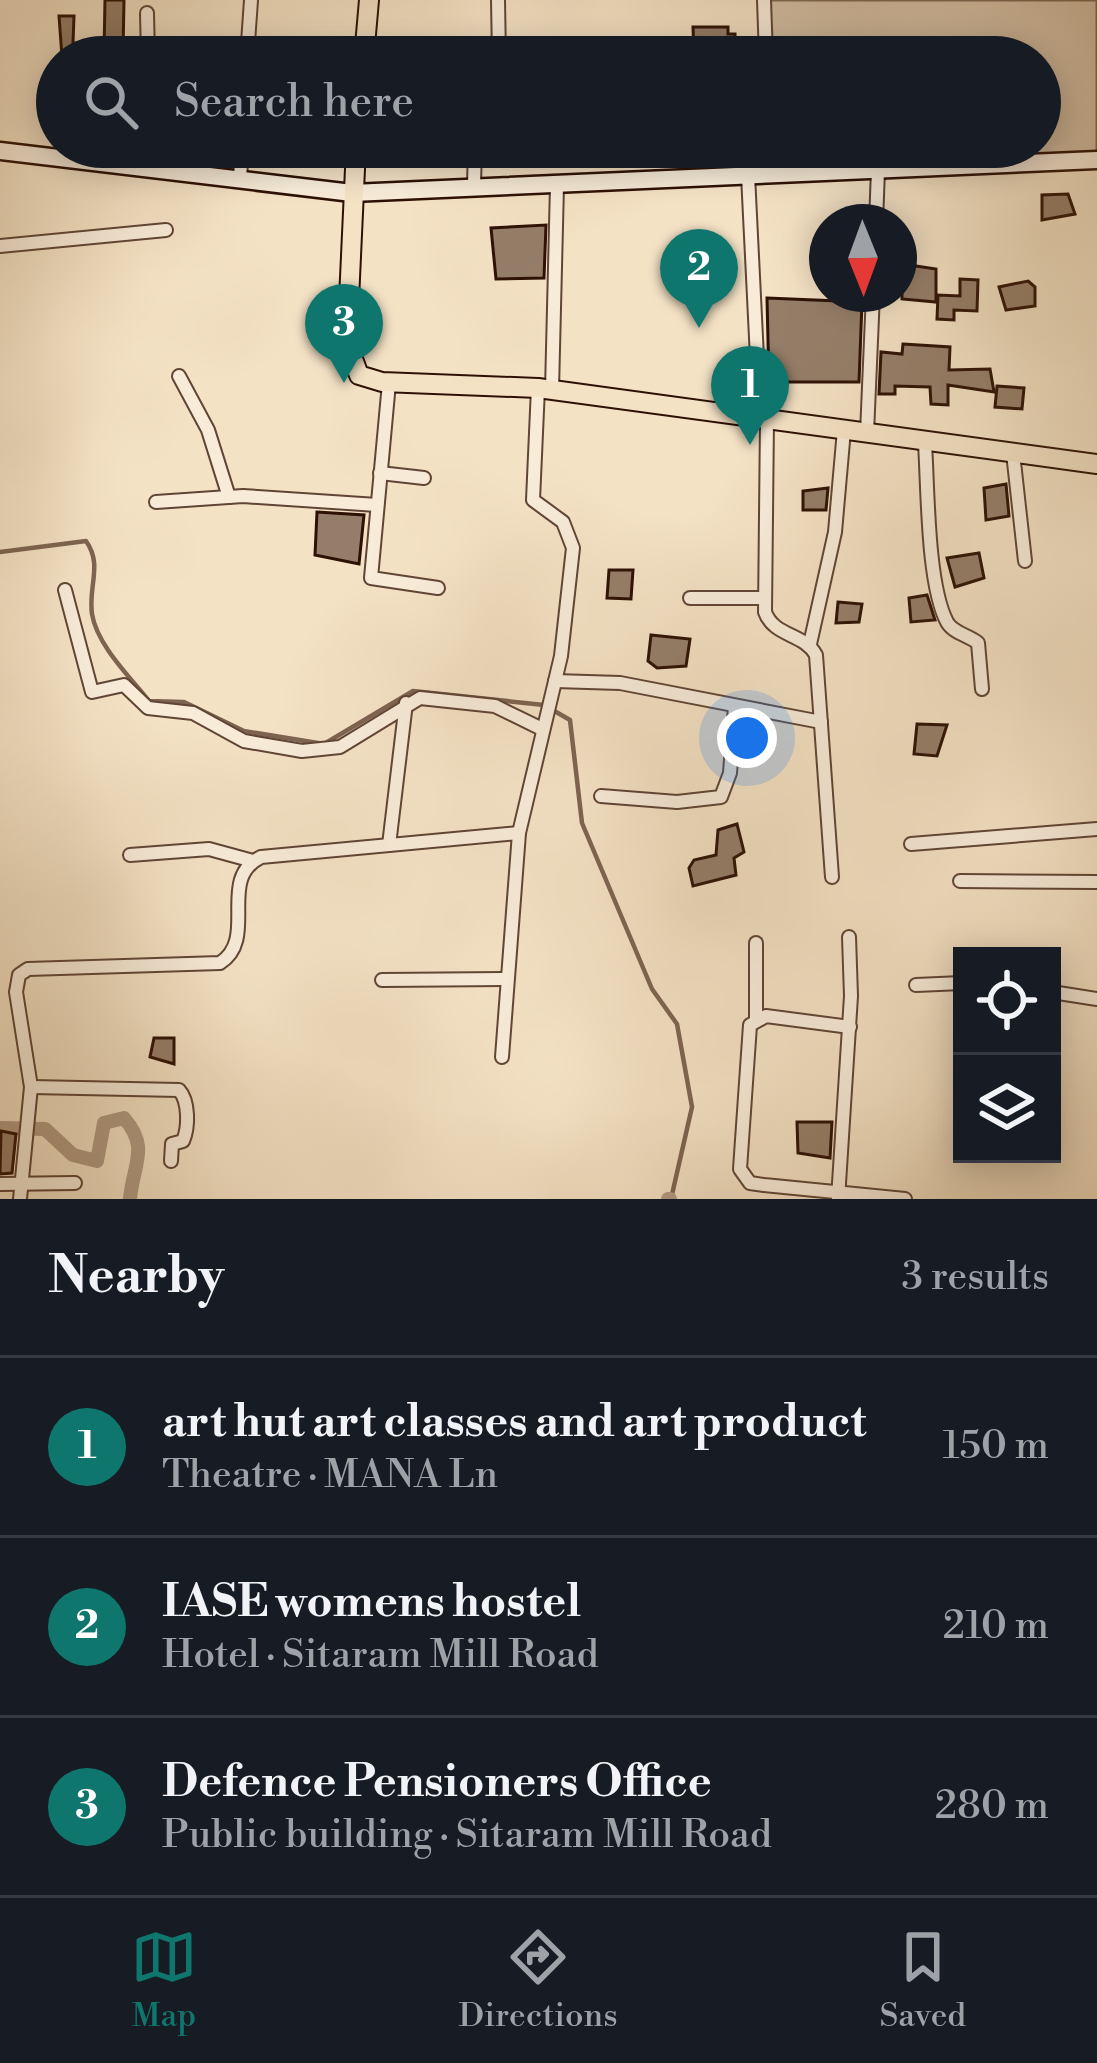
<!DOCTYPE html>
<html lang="en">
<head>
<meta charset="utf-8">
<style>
	:root { --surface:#171b24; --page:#242831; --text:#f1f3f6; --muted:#9ea1a6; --line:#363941; --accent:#0f766e }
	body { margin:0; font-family:"Libre Bodoni",serif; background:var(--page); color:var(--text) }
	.controls { position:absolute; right:36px; bottom:36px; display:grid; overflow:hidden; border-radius:0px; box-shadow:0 6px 30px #0003 }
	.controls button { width:108px; height:108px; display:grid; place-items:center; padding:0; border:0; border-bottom:3px solid var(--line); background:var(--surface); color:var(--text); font:60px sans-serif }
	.compass { position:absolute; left:809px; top:204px; width:108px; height:108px; border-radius:50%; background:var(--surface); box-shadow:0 6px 30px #0003; rotate:179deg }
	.you { position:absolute; left:747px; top:738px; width:42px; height:42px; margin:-30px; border:9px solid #fff; border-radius:50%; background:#1a73e8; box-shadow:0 0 0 18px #1a73e833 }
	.badge { display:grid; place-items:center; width:78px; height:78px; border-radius:50%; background:var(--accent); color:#fff; font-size:39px; font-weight:700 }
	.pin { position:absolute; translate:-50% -99px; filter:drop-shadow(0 3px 6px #0008) }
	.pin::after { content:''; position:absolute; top:63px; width:42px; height:36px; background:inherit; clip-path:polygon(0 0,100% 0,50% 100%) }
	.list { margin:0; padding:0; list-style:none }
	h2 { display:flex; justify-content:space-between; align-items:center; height:156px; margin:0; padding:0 48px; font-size:51px }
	h2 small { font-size:39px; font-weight:400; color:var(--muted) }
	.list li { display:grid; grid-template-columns:78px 1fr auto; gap:36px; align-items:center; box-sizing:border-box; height:180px; padding:0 48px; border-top:3px solid var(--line) }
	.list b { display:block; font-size:45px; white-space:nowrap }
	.list p { margin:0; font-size:39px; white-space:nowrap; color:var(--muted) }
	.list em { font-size:39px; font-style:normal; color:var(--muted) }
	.icon { flex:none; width:66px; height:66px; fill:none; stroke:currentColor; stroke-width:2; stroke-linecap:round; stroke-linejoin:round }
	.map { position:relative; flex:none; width:1097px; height:1199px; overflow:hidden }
	.search { position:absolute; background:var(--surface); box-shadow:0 6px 30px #0003; left:36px; right:36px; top:36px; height:132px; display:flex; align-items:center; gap:30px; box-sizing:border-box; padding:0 42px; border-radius:66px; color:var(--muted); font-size:45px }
	.sheet { height:696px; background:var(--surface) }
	nav { display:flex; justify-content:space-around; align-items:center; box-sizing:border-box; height:168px; border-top:3px solid var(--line); background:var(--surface); font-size:33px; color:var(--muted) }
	nav a { display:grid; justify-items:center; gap:6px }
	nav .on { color:var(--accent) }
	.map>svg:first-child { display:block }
	.green { fill:#d2bea4; stroke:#806854; stroke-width:3 }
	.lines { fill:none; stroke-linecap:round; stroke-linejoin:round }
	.stream { stroke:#7d6451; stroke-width:4.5 }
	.canal { stroke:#b19b84; stroke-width:14 }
	.building { fill:#957e69; stroke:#2e1105; stroke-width:3 }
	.minor-casing { stroke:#604535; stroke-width:16 }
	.secondary-casing { stroke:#2e1105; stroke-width:21 }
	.primary-casing { stroke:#2e1105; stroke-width:22 }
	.minor { stroke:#f8ecd9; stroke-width:12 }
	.secondary { stroke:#f8ecd9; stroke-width:16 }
	.primary { stroke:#f4e2c5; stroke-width:18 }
</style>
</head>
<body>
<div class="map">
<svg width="1097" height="1199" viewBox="0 0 1097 1199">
	<rect width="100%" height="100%" fill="#f4e2c5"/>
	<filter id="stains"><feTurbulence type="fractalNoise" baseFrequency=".00167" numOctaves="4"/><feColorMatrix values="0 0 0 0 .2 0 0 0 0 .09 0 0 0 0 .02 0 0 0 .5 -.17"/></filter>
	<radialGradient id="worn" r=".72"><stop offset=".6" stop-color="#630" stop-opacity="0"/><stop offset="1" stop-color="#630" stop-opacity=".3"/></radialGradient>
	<path class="green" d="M 768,0 L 1097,0 L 1097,160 L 773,174 L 772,147 L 1040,147 L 1040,57 L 769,57 Z"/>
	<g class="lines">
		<path class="stream" d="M 0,552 L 86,541 C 103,565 88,586 92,614 C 97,645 130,677 149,701 L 184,702 L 244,731 L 324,744 L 413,691 L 544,705 L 570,720 L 582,823 L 652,989 L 677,1024 L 692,1107 L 671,1199"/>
		<g class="canal">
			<path d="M 0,1128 L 45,1129 L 73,1155 L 97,1161 L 104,1123 L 124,1118 C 150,1148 133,1164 130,1199"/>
			<path d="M 668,1199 L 670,1199"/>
		</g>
	</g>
	<g class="building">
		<path d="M 105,0 L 124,0 L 123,52 L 104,52 Z"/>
		<path d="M 59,16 L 74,16 L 73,43 L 87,43 L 87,57 L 62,57 Z"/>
		<path d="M 693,27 L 728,27 L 728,34 L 735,34 L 735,57 L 694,57 Z"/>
		<path d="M 1068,194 L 1075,214 L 1042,220 L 1042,195 Z"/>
		<path d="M 546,225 L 544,278 L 496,279 L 491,228 Z"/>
		<path d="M 916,266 L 936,269 L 936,302 L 902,299 L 902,267 Z"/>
		<path d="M 960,279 L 978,280 L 977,311 L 954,310 L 954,320 L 937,319 L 938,295 L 960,296 Z"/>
		<path d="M 1028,281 L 1035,287 L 1035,306 L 1006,310 L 999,287 Z"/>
		<path d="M 767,298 L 862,302 L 859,382 L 769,382 Z"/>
		<path d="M 903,344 L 950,347 L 949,370 L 990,369 L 994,392 L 948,385 L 948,405 L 931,404 L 930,387 L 895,386 L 895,394 L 879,394 L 881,352 L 902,354 Z"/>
		<path d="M 997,386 L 1024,388 L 1022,409 L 995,407 Z"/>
		<path d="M 1006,484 L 1009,516 L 986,520 L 984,488 Z"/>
		<path d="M 828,488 L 826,510 L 803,510 L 803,491 Z"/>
		<path d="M 317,512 L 364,515 L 359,564 L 315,555 Z"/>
		<path d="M 979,553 L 984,578 L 955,587 L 947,558 Z"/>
		<path d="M 609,570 L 633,570 L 631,599 L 607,598 Z"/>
		<path d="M 927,595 L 935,620 L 911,622 L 909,598 Z"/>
		<path d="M 838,602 L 862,604 L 859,622 L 836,623 Z"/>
		<path d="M 651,635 L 690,639 L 686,666 L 657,668 L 648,661 Z"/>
		<path d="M 917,724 L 947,725 L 937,756 L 914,754 Z"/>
		<path d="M 737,824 L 744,852 L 734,858 L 736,875 L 693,886 L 689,868 L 694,860 L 716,855 L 718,830 Z"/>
		<path d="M 154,1038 L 174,1038 L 174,1064 L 150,1057 Z"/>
		<path d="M 797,1122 L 832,1122 L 830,1158 L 798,1153 Z"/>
		<path d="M 1,1131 L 16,1134 L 12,1173 L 0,1174 Z"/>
	</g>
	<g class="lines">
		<g class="minor-casing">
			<g id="minor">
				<path d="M 498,0 L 499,57"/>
				<path d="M 764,0 L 766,57"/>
				<path d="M 147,13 L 148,57"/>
				<path d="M 247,57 L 251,0"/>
				<path d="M 150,147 L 150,167"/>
				<path d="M 763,174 L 768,147"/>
				<path d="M 748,175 L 760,419"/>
				<path d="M 240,178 L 242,147"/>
				<path d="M 474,185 L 475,147"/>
				<path d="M 876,222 L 878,170"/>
				<path d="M 0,246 L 166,230"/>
				<path d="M 179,376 L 208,430 L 229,497"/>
				<path d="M 389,383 L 371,578 L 438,588"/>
				<path d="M 552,390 L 557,185"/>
				<path d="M 767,419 L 765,612 C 774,637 804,633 816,655 L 832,877"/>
				<path d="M 867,433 L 873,294"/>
				<path d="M 925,444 C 928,488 927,584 947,622 C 953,633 968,635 978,643 L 982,689"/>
				<path d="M 1013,453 L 1025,561"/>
				<path d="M 380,473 L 424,478"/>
				<path d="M 156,502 L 243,496 L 377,505"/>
				<path d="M 65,590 L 92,692 L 124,685 L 148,708 L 193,713 L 244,741 L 302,751 L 340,747 L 420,698 L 495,706 L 540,728"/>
				<path d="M 690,598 L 765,598"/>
				<path d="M 810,644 L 835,532 L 844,430"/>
				<path d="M 555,681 L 620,683 L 821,722"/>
				<path d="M 601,796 L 677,802 L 721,797 L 730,773 L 735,706"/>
				<path d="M 911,844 L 1097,829"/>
				<path d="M 389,845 L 406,703"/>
				<path d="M 130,855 L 209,849 L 253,861"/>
				<path d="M 960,881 L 1097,882"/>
				<path d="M 756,943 L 756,1018"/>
				<path d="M 382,980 L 504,979"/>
				<path d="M 916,985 L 962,983"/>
				<path d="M 1052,992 L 1097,999"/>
				<path d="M 850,1027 L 766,1016 L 750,1025 L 740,1169 L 750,1183 L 764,1185 L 905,1199"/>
				<path d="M 502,1057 L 519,833 L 561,656 L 573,548 L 563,522 L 533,500 L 538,388"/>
				<path d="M 31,1087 L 179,1090 C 189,1101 189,1127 183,1141 L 172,1144 L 171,1161"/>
				<path d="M 0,1184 L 75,1183"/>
				<path d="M 20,1199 L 31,1087 L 16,992 L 19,975 L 28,969 L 220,963 C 259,938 216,879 261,857 L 519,833"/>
				<path d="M 838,1199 L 851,996 L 849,937"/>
			</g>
		</g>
		<g class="secondary-casing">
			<path id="secondary" d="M 0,151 L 352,193 L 1097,160"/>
		</g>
		<g class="primary-casing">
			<g id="primary">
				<path d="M 364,57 L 369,0"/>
				<path d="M 356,147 L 347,343 L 359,375 L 382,382 L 538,388 L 1097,464"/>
			</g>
		</g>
		<use href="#minor" class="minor"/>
		<use href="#secondary" class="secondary"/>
		<use href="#primary" class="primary"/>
	</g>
	<rect width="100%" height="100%" filter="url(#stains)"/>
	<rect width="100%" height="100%" fill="url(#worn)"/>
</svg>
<div class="controls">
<button><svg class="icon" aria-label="locate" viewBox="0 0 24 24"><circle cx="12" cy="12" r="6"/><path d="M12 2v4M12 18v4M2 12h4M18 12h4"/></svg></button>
<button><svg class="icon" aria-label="layers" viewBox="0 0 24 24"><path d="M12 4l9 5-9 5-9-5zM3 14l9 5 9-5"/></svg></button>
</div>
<svg class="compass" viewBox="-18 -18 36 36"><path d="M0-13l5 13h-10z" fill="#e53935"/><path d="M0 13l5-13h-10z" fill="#9ea1a6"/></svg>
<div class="you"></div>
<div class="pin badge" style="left:750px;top:445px">1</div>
<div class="pin badge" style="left:699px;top:328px">2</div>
<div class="pin badge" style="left:344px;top:383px">3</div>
<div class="search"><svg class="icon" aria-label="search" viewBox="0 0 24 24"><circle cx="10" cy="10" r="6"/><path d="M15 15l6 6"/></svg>Search here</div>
</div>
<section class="sheet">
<h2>Nearby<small>3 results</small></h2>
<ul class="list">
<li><span class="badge">1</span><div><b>art hut art classes and art product</b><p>Theatre · MANA Ln</p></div><em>150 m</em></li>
<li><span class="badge">2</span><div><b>IASE womens hostel</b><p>Hotel · Sitaram Mill Road</p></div><em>210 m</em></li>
<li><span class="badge">3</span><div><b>Defence Pensioners Office</b><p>Public building · Sitaram Mill Road</p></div><em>280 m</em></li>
</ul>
</section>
<nav>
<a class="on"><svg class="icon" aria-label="map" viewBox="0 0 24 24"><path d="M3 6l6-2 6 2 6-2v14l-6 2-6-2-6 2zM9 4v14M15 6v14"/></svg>Map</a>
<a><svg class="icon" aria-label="directions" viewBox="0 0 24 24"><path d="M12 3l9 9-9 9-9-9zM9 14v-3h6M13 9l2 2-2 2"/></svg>Directions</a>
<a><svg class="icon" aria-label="saved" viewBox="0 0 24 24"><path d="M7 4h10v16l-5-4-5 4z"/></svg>Saved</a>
</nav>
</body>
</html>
